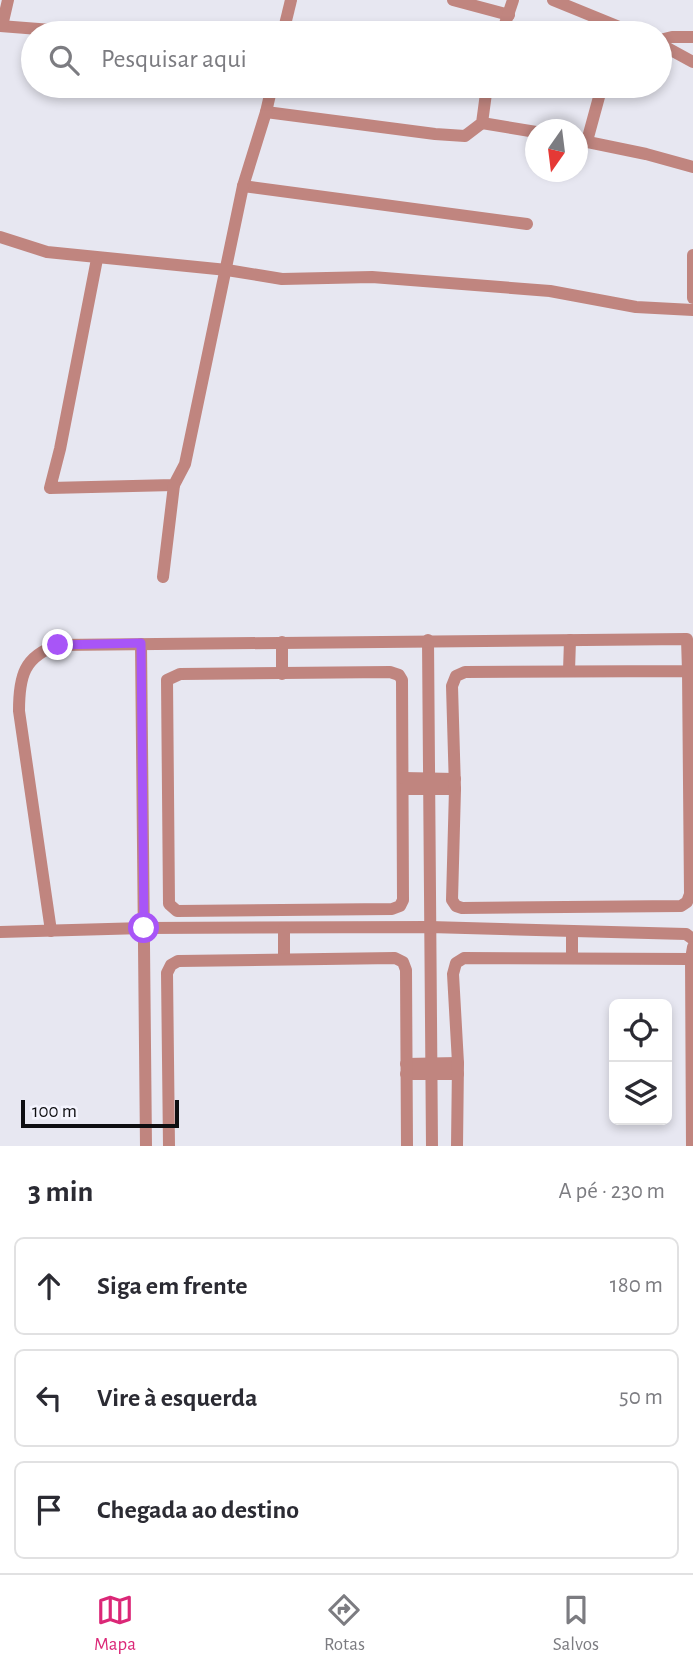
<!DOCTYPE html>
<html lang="pt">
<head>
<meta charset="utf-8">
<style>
	:root { --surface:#fff; --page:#f7f7f7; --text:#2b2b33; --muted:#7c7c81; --line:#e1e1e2; --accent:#db2777 }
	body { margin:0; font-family:"Alegreya Sans",sans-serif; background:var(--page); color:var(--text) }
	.controls { position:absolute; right:21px; bottom:21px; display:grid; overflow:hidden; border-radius:10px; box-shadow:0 4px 10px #0003 }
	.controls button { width:63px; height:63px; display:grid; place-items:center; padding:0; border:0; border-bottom:2px solid var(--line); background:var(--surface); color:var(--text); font:35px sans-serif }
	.compass { position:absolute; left:525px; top:119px; width:63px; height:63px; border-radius:50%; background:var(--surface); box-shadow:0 4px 10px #0003; rotate:194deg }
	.scale { position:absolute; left:21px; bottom:18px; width:158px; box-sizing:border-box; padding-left:7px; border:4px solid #0e0e11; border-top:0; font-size:19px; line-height:24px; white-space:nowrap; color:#0e0e11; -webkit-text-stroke:5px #f4f4fe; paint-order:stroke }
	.stop { position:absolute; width:21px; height:21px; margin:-16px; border:5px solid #a855f7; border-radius:50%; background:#fff }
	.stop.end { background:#a855f7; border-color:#fff; box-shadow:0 2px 7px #0008 }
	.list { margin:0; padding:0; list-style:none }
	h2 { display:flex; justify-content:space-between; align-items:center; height:91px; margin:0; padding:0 28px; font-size:30px }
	h2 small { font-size:23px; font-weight:400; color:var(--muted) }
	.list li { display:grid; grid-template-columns:46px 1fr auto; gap:21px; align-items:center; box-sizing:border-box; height:98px; margin:0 14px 14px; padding:0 14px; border:2px solid var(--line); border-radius:10px }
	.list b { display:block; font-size:26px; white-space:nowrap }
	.list em { font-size:23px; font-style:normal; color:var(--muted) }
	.icon { flex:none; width:38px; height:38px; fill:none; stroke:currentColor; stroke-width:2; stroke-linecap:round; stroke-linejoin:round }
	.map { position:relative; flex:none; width:693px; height:1146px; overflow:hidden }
	.search { position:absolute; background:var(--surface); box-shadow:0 4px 10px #0003; left:21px; right:21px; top:21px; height:77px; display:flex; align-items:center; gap:18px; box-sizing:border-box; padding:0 24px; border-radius:38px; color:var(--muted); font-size:26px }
	.sheet { height:427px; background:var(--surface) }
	nav { display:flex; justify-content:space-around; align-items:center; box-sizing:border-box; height:98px; border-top:2px solid var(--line); background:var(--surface); font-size:19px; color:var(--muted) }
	nav a { display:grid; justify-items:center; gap:4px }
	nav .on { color:var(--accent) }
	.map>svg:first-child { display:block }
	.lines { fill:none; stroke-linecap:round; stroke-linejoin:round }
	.minor { stroke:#c0857f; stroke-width:12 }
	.route { stroke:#a855f7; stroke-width:9 }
</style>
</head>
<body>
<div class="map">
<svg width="693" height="1146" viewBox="0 0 693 1146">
	<rect width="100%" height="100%" fill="#e7e7f1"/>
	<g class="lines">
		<g class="minor">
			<path d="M 453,0 L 509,15"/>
			<path d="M 553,0 L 634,33"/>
			<path d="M 0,26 L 90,33"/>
			<path d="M 2,26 L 8,0"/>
			<path d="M 283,33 L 291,0"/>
			<path d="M 502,33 L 513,0"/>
			<path d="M 660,40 L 672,37 L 693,37"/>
			<path d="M 660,44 L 693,62"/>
			<path d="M 266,112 L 435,134 L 465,136 L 482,123 L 487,86"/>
			<path d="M 482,123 L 536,132"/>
			<path d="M 578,140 L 646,154 L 693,167"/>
			<path d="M 587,141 L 602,86"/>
			<path d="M 243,186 L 527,224"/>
			<path d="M 0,237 L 47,252 L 227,270 L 282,279 L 372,277 L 550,291 L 636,307 L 693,310"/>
			<path d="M 693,255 L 693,298"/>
			<path d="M 97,259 L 60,449 L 50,488 L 174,485 L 185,464 L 243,186 L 266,112 L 272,86"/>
			<path d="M 163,577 L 174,485"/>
			<path d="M 428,640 L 432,1146"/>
			<path d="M 141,644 L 146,1146"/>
			<path d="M 569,671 L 570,640"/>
			<path d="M 390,672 L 399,675 L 402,680 L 403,900 L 400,906 L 392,909 L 177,911 L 169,904 L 167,680 L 180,674 Z"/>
			<path d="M 282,674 L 282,642"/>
			<path d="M 403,778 L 455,779"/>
			<path d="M 403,789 L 455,789"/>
			<path d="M 51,931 L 19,711 C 19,676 24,656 58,645 L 687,639 L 688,671 L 690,894 L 687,902 L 681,906 L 462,908 L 456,906 L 452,900 L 455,789 L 452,686 L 456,676 L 465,672 L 688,671"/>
			<path d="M 0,932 L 144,928 L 430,927 L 686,934 L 693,939"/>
			<path d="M 572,958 L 572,931"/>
			<path d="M 284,959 L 284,928"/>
			<path d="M 406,1064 L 458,1063"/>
			<path d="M 406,1074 L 458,1074"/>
			<path d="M 169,1146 L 167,973 L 171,965 L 178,961 L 395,958 L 403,962 L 406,970 L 407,1146"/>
			<path d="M 457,1146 L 458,1063 L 453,974 L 456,963 L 464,958 L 691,959"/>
			<path d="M 692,1146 L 691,959 L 693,947"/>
		</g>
	</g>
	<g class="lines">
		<path class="route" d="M 58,645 L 141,643 L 144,928"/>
	</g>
</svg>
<div class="controls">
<button><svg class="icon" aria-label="locate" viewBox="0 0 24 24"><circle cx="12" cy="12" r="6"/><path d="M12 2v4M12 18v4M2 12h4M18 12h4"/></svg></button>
<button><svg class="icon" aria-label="layers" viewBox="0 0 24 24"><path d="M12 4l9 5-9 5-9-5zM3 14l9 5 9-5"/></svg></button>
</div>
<svg class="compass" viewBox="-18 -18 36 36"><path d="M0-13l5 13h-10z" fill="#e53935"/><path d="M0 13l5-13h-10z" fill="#7c7c81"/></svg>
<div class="scale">100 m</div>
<div class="stop" style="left:144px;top:928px"></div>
<div class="stop end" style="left:58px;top:645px"></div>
<div class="search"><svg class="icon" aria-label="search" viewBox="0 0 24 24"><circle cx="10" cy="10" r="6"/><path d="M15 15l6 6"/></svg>Pesquisar aqui</div>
</div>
<section class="sheet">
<h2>3 min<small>A pé · 230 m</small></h2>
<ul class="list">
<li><svg class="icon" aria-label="ahead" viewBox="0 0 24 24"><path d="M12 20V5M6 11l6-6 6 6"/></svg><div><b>Siga em frente</b></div><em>180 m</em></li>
<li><svg class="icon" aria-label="left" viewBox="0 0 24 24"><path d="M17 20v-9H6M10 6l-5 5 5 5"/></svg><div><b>Vire à esquerda</b></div><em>50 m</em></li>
<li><svg class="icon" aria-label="arrive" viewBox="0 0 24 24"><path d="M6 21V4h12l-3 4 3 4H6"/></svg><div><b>Chegada ao destino</b></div></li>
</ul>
</section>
<nav>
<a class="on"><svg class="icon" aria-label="map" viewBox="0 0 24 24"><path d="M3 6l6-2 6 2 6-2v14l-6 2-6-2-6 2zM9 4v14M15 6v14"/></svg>Mapa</a>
<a><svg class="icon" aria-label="directions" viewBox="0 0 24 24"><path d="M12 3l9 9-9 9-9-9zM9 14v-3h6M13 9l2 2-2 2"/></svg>Rotas</a>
<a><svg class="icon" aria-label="saved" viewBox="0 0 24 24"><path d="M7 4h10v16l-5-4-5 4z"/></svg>Salvos</a>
</nav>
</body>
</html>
